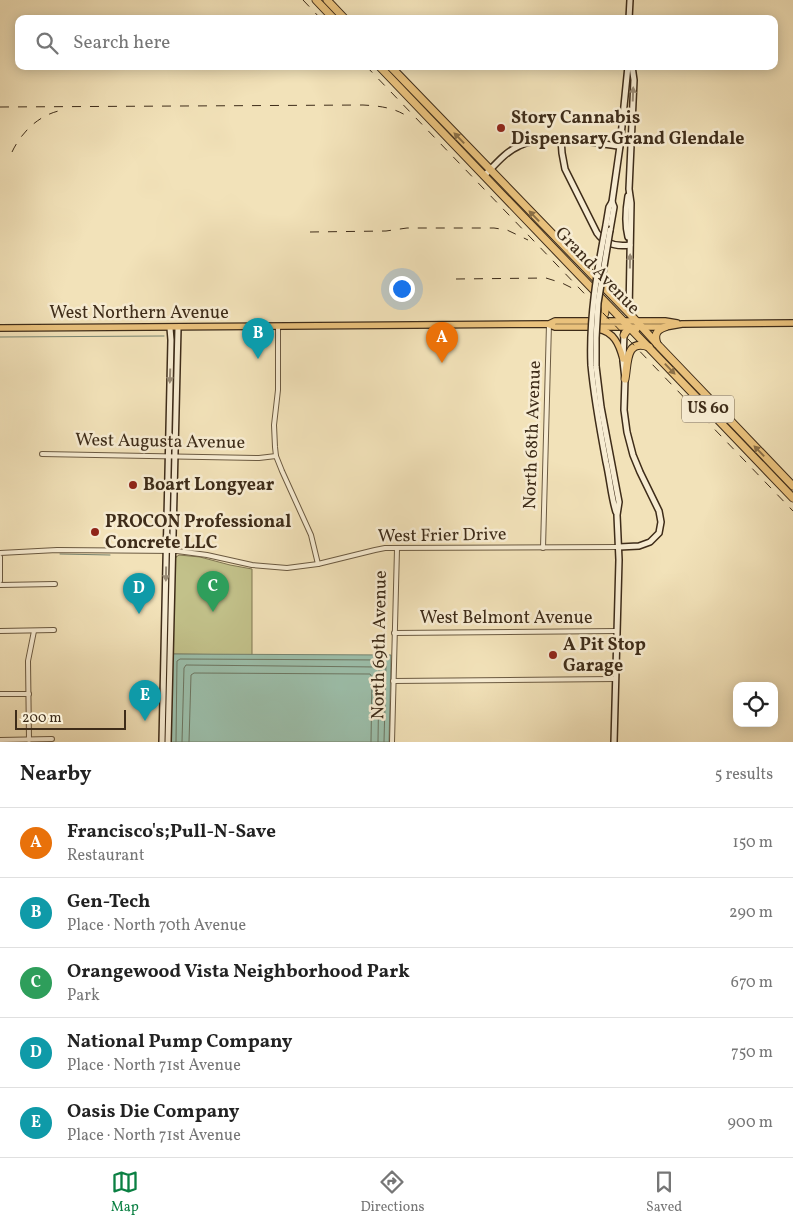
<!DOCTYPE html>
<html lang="en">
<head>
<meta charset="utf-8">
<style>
	:root { --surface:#fff; --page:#f2f2f2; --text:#222; --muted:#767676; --line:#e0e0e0; --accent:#0b8043 }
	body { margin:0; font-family:Vollkorn,serif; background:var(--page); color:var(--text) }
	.controls { position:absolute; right:15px; bottom:15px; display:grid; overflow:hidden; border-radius:10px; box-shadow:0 2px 12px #0003 }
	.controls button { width:45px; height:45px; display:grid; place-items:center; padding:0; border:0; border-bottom:1px solid var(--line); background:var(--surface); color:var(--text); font:25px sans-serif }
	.scale { position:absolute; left:15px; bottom:12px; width:111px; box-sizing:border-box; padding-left:5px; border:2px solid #3e2c19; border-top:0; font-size:14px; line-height:18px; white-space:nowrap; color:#3e2c19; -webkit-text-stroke:4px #f7ecd2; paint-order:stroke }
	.you { position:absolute; left:401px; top:288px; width:18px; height:18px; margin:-12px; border:4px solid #fff; border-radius:50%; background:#1a73e8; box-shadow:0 0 0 8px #1a73e833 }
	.badge { display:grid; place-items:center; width:32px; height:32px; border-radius:50%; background:var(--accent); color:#fff; font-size:16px; font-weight:700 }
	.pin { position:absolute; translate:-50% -41px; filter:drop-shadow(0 1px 2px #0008) }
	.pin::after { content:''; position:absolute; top:26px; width:18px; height:15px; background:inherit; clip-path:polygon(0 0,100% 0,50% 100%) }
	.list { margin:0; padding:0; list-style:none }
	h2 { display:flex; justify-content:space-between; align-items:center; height:65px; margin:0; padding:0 20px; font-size:21px }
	h2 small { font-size:16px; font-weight:400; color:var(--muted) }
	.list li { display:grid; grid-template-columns:32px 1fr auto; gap:15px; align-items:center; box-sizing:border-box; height:70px; padding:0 20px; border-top:1px solid var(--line) }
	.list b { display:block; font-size:19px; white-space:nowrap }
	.list p { margin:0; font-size:16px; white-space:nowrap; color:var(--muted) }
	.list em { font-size:16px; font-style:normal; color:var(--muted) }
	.icon { flex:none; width:28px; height:28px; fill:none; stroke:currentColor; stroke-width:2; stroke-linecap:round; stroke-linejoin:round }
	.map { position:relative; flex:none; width:793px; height:742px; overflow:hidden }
	.search { position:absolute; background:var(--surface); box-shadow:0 2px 12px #0003; left:15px; right:15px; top:15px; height:55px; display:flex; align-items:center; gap:12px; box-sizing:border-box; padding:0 18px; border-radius:10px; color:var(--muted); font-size:19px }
	.sheet { height:415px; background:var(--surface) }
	nav { display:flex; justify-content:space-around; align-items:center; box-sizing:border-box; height:70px; border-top:1px solid var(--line); background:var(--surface); font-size:14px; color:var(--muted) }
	nav a { display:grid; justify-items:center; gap:2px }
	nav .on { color:var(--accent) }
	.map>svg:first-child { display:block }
	.green { fill:#c2c18a; stroke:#807652 }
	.water { fill:#9cbfab; stroke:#768471 }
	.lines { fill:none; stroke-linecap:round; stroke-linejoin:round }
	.shore { stroke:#6d7662; stroke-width:1 }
	.stream { stroke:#768471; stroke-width:1 }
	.street-casing { stroke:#6b5a41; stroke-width:6 }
	.secondary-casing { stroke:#3e2c19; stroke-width:8 }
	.primary-casing { stroke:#3e2c19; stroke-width:8 }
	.highway-casing { stroke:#3e2c19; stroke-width:9 }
	.street { stroke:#f7ecd2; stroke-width:4 }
	.secondary { stroke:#f7ecd2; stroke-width:5 }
	.primary { stroke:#e9c17c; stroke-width:5.5 }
	.highway { stroke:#e9c17c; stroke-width:7 }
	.rail { stroke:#3e2c19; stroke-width:1; stroke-dasharray:9 9; stroke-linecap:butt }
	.secondary-bridge-casing { stroke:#3e2c19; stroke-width:8; stroke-linecap:butt }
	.secondary-bridge { stroke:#f7ecd2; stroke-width:5 }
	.oneway { fill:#9a8c76 }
	.oneway2 { fill:#8b6f46 }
	.poi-dot { fill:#8f2418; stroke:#f7ecd2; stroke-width:2 }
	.labels { text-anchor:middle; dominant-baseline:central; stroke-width:5; stroke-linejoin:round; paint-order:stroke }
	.shield { fill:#f7ecd2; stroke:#766650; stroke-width:1 }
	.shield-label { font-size:16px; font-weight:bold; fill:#3e2c19 }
	.poi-label { font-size:18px; font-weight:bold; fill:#3e2c19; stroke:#f7ecd2; text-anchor:start }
	.street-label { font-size:18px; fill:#3e2c19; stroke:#f7ecd2 }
</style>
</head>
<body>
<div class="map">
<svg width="793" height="742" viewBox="0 0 793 742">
	<rect width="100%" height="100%" fill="#f2e2b9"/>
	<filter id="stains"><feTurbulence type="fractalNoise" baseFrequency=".004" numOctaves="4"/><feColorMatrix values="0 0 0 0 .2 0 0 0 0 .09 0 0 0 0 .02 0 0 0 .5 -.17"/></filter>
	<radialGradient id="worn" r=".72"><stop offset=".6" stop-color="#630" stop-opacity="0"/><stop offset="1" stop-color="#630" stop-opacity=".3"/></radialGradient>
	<path class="green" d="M 179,555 L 200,557 L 230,565 L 252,569 L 252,655 L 172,654 L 175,560 L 176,557 Z"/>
	<path class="water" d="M 172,654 L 391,655 L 389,742 L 171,742 Z"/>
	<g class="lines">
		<g class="shore">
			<path d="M 176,742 L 177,661 L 180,659 L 384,660 L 386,663 L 384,742"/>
			<path d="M 182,742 L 184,668 L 186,665 L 378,667 L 379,669 L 378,742"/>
			<path d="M 189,742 L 191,675 L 194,673 L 370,674 L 372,677 L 371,742"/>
		</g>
		<g class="stream">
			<path d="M 0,337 L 164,336"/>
			<path d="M 60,554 L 110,555"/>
		</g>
		<g class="street-casing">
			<g id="street">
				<path d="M 278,327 L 278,390 L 274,425 L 275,447 L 276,456 L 282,471 L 311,535 L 318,564"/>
				<path d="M 42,454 L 259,458 L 276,456"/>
				<path d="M 543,548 L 549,324"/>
				<path d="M 0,553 L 57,550 L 177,551 L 207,555 L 252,565 L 287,568 L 318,564 L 375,550 L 385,548 L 619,547"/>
				<path d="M 0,557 L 0,581"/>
				<path d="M 0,585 L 55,584"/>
				<path d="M 0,631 L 54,630"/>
				<path d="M 394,633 L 617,631"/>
				<path d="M 393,681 L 616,679"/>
				<path d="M 0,694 L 29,694"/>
				<path d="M 0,740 L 52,739"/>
				<path d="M 29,740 L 28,661 L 34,631"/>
				<path d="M 392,742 L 397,549"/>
			</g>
		</g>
		<g class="secondary-casing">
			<g id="secondary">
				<path d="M 629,19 L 630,0"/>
				<path d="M 561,139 L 562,153 L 565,169 L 597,233 C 605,244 617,247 630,245"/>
				<path d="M 484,176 C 495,165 505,152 519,146 C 549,132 589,143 620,146"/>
				<path d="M 606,225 L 609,207 L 612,202"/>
				<path d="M 610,230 L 614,207 L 612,202 L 620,146 L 628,66"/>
				<path d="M 628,237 C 625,225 626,208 628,196"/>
				<path d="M 629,313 L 631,203 L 629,189 L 634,80 L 632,66"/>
				<path d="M 591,365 C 594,398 600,430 606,462 C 610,479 611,496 616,512"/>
				<path d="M 596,366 L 601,407 L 619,502 L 617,515 L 619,560 L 614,742"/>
				<path d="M 619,547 L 639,546 L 650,542 L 659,533 L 661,522 L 659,511 L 640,472 L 633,455 L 627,432 L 624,410 L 625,379 L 623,361 L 624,333"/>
				<path d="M 162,742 L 171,340 L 170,328"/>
				<path d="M 168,742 L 178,328"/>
			</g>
		</g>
		<g class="primary-casing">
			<g id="primary">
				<path d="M 549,324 L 555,321 L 665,321 L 677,323"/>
				<path d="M 0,328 L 547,324 L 555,327 L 665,327 L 682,324 L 793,323"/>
				<path d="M 598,329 C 614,332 619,344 623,359"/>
			</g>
		</g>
		<g class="highway-casing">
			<g id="highway">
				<path d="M 316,0 L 334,19"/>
				<path d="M 327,0 L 345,19"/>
				<path d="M 379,66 L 793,498"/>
				<path d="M 390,66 L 629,313 L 659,346 L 793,486"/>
				<path d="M 595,321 C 607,319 607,309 602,300"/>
				<path d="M 624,335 C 627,329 630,328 636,329"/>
				<path d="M 657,344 C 654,335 656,330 665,327"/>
				<path d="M 625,379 C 628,364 625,338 649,347"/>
			</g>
		</g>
		<use href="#street" class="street"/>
		<use href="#secondary" class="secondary"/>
		<use href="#primary" class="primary"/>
		<use href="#highway" class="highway"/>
		<g class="rail">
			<path d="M 303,0 L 321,19"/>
			<path d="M 366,66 L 793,511"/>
			<path d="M 0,107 L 363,105 C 381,106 397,108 411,119"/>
			<path d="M 12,152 C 22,131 40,114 63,110"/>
			<path d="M 310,232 L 386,231 L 407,228 L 494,228 L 507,230 L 528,240"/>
			<path d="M 456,279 L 546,278 L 562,283 L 576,290"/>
		</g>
		<g class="secondary-bridge-casing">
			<g id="secondary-bridge">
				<path d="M 591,365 C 589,318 597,271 606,225"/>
				<path d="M 596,366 L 596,338 L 598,303 L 610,230"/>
			</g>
		</g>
		<use href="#secondary-bridge" class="secondary-bridge"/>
	</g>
	<defs><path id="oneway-solid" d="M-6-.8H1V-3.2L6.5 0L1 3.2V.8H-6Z" transform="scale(1.25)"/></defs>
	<g class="oneway">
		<use href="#oneway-solid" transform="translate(633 94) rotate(-88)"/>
		<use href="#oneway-solid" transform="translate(630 261) rotate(-89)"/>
		<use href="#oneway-solid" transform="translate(170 376) rotate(92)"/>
		<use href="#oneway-solid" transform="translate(166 574) rotate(91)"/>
	</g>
	<g class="oneway2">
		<use href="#oneway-solid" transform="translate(459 138) rotate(-134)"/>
		<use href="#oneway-solid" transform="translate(534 216) rotate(-134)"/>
		<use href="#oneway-solid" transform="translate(670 369) rotate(46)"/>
		<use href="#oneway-solid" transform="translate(759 451) rotate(-134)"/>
	</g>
	<g class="poi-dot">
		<circle cx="501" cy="128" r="5"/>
		<circle cx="133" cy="485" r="5"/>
		<circle cx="95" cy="532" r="5"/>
		<circle cx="553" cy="655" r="5"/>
	</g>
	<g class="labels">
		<rect class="shield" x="682" y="395.5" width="52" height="27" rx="4"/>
		<g class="shield-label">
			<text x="708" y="409">US 60</text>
		</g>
		<g class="poi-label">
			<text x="511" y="118">Story Cannabis<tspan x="511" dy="21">Dispensary Grand Glendale</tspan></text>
			<text x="143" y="485">Boart Longyear</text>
			<text x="105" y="522">PROCON Professional<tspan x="105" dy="21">Concrete LLC</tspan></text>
			<text x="563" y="645">A Pit Stop<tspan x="563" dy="21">Garage</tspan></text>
		</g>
		<g class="street-label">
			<text transform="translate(597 271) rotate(46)">Grand Avenue</text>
			<text x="139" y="313">West Northern Avenue</text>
			<text transform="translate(533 435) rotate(-88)">North 68th Avenue</text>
			<text transform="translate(160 442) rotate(1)">West Augusta Avenue</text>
			<text transform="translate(442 536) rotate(-1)">West Frier Drive</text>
			<text x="506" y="618">West Belmont Avenue</text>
			<text transform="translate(380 645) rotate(-89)">North 69th Avenue</text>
		</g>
	</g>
	<rect width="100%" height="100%" filter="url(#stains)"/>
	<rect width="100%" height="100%" fill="url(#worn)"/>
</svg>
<div class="controls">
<button><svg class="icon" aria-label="locate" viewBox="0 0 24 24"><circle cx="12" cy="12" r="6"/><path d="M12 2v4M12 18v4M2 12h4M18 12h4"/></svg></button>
</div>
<div class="scale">200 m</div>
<div class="you"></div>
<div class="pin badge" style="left:442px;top:363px;background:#e8710a">A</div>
<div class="pin badge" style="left:258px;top:359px;background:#0f9aa8">B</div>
<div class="pin badge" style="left:213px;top:612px;background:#2e9e5b">C</div>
<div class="pin badge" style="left:139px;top:614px;background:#0f9aa8">D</div>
<div class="pin badge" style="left:145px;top:721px;background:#0f9aa8">E</div>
<div class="search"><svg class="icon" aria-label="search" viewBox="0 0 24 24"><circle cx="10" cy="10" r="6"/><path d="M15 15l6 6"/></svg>Search here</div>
</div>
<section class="sheet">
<h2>Nearby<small>5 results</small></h2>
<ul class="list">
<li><span class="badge" style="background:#e8710a">A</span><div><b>Francisco's;Pull-N-Save</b><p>Restaurant</p></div><em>150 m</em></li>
<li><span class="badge" style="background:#0f9aa8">B</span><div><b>Gen-Tech</b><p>Place · North 70th Avenue</p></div><em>290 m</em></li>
<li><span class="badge" style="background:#2e9e5b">C</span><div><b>Orangewood Vista Neighborhood Park</b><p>Park</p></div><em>670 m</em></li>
<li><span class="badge" style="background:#0f9aa8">D</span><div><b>National Pump Company</b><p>Place · North 71st Avenue</p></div><em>750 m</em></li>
<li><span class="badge" style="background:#0f9aa8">E</span><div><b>Oasis Die Company</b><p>Place · North 71st Avenue</p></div><em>900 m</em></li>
</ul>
</section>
<nav>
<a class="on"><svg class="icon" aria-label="map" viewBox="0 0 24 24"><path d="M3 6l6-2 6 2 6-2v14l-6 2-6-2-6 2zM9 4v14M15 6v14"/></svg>Map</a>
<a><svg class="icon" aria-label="directions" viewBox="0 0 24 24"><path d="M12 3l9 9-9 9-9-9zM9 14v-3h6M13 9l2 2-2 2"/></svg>Directions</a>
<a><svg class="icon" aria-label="saved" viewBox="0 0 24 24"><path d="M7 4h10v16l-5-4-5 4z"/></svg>Saved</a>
</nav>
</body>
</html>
